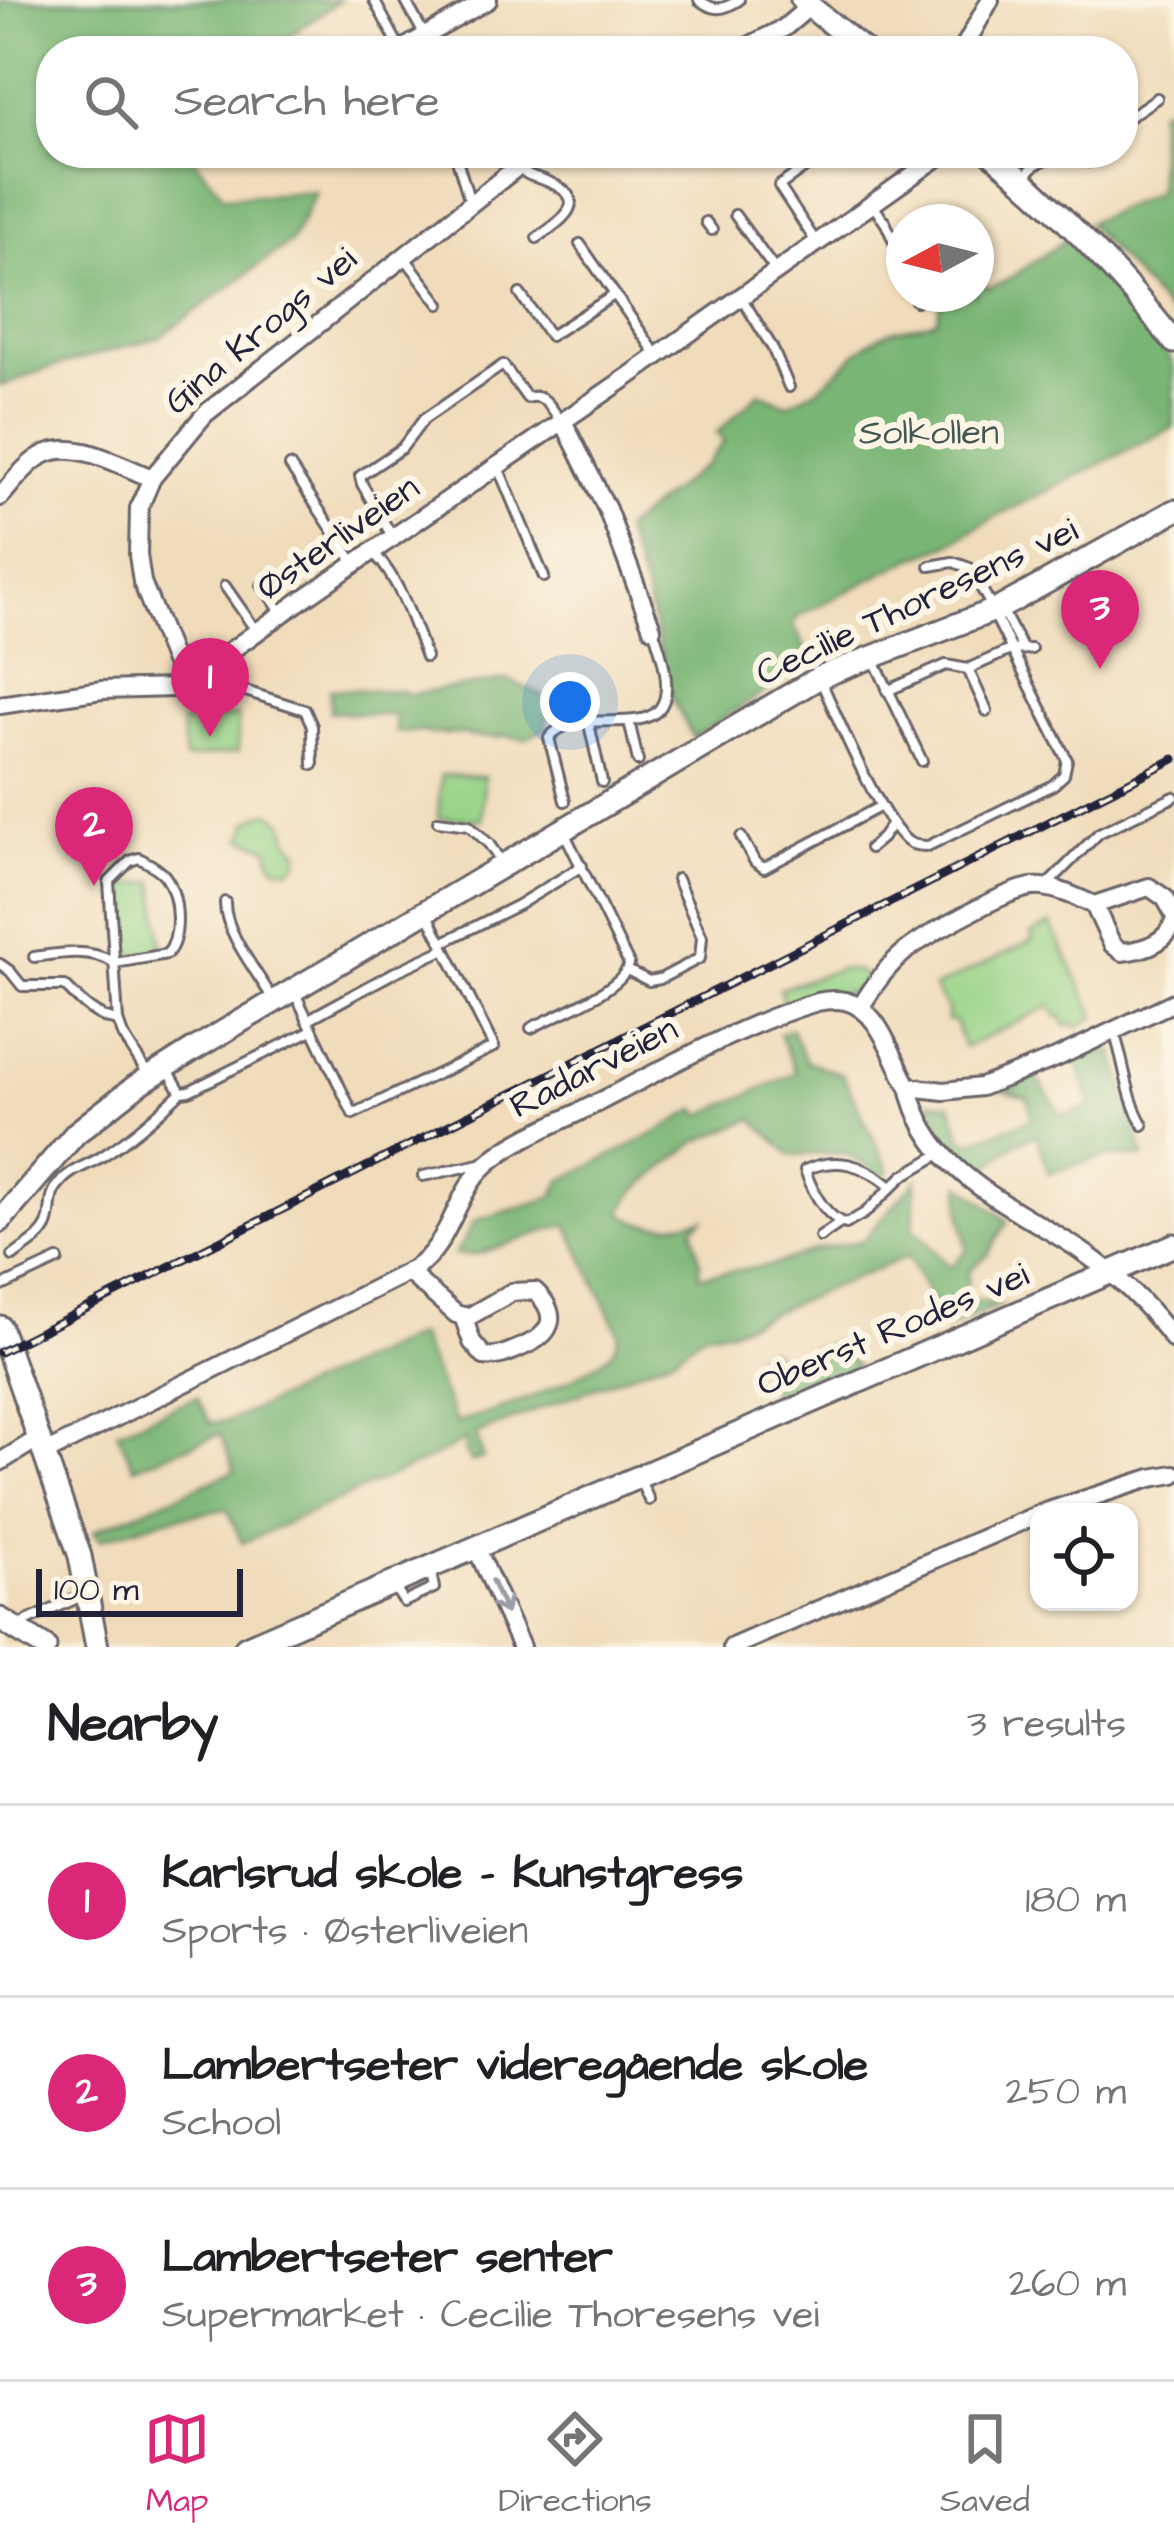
<!DOCTYPE html>
<html lang="en">
<head>
<meta charset="utf-8">
<style>
	:root { --surface:#fff; --page:#f2f2f2; --text:#202124; --muted:#757577; --line:#e0e0e0; --accent:#db2777 }
	body { margin:0; font-family:"Architects Daughter",sans-serif; background:var(--page); color:var(--text) }
	.controls { position:absolute; right:36px; bottom:36px; display:grid; overflow:hidden; border-radius:24px; box-shadow:0 3px 9px #0004 }
	.controls button { width:108px; height:108px; display:grid; place-items:center; padding:0; border:0; border-bottom:3px solid var(--line); background:var(--surface); color:var(--text); font:60px sans-serif }
	.compass { position:absolute; left:886px; top:204px; width:108px; height:108px; border-radius:50%; background:var(--surface); box-shadow:0 3px 9px #0004; rotate:263deg }
	.scale { position:absolute; left:36px; bottom:30px; width:207px; box-sizing:border-box; padding-left:12px; border:6px solid #22223b; border-top:0; font-size:33px; line-height:42px; white-space:nowrap; color:#22223b; -webkit-text-stroke:9px #fcf5e5; paint-order:stroke }
	.you { position:absolute; left:570px; top:702px; width:42px; height:42px; margin:-30px; border:9px solid #fff; border-radius:50%; background:#1a73e8; box-shadow:0 0 0 18px #1a73e833 }
	.badge { display:grid; place-items:center; width:78px; height:78px; border-radius:50%; background:var(--accent); color:#fff; font-size:39px; font-weight:700 }
	.pin { position:absolute; translate:-50% -99px; filter:drop-shadow(0 3px 6px #0008) }
	.pin::after { content:''; position:absolute; top:63px; width:42px; height:36px; background:inherit; clip-path:polygon(0 0,100% 0,50% 100%) }
	.list { margin:0; padding:0; list-style:none }
	h2 { display:flex; justify-content:space-between; align-items:center; height:156px; margin:0; padding:0 48px; font-size:51px }
	h2 small { font-size:39px; font-weight:400; color:var(--muted) }
	.list li { display:grid; grid-template-columns:78px 1fr auto; gap:36px; align-items:center; box-sizing:border-box; height:192px; padding:0 48px; border-top:3px solid var(--line) }
	.list b { display:block; font-size:45px; white-space:nowrap }
	.list p { margin:0; font-size:39px; white-space:nowrap; color:var(--muted) }
	.list em { font-size:39px; font-style:normal; color:var(--muted) }
	.icon { flex:none; width:66px; height:66px; fill:none; stroke:currentColor; stroke-width:2; stroke-linecap:round; stroke-linejoin:round }
	.map { position:relative; flex:none; width:1174px; height:1647px; overflow:hidden }
	.search { position:absolute; background:var(--surface); box-shadow:0 3px 9px #0004; left:36px; right:36px; top:36px; height:132px; display:flex; align-items:center; gap:30px; box-sizing:border-box; padding:0 42px; border-radius:48px; color:var(--muted); font-size:45px }
	.sheet { height:732px; background:var(--surface) }
	nav { display:flex; justify-content:space-around; align-items:center; box-sizing:border-box; height:168px; border-top:3px solid var(--line); background:var(--surface); font-size:33px; color:var(--muted) }
	nav a { display:grid; justify-items:center; gap:6px }
	nav .on { color:var(--accent) }
	.map>svg:first-child { display:block }
	.green { fill:#97d387; stroke:#5c7a61; stroke-width:3 }
	.forest { fill:#79b574; stroke:#4e6c58; stroke-width:3 }
	.lines { fill:none; stroke-linecap:round; stroke-linejoin:round }
	.lane-casing { stroke:#6a6367; stroke-width:14 }
	.street-casing { stroke:#6a6367; stroke-width:22 }
	.secondary-casing { stroke:#6a6367; stroke-width:27 }
	.lane { stroke:#fff; stroke-width:8 }
	.street { stroke:#fff; stroke-width:16 }
	.secondary { stroke:#fff; stroke-width:21 }
	.rail-casing { stroke:#22223b; stroke-width:9 }
	.rail { stroke:#fcf5e5; stroke-width:4.5; stroke-dasharray:14; stroke-linecap:butt }
	.oneway { stroke:#9c9ca7 }
	.labels { text-anchor:middle; dominant-baseline:central; stroke-width:12; stroke-linejoin:round; paint-order:stroke }
	.street-label { font-size:36px; fill:#22223b; stroke:#fcf5e5 }
	.park-label { font-size:36px; fill:#455752; stroke:#fcf5e5 }
</style>
</head>
<body>
<div class="map">
<svg width="1174" height="1647" viewBox="0 0 1174 1647">
	<rect width="100%" height="100%" fill="#fcf5e5"/>
	<filter id="ink" filterUnits="userSpaceOnUse"><feTurbulence type="fractalNoise" baseFrequency=".00833" numOctaves="2"/><feDisplacementMap in="SourceGraphic" scale="24" xChannelSelector="R" yChannelSelector="G"/><feConvolveMatrix kernelMatrix="1 2 1 2 8 2 1 2 1" color-interpolation-filters="sRGB"/></filter>
	<filter id="wash" filterUnits="userSpaceOnUse"><feTurbulence type="fractalNoise" baseFrequency=".004" numOctaves="4" result="noise"/><feDisplacementMap in="SourceGraphic" scale="48" xChannelSelector="R" yChannelSelector="G"/><feGaussianBlur stdDeviation="2.7" result="paint"/><feColorMatrix in="noise" values="0 0 0 0 0 0 0 0 0 0 0 0 0 0 0 0 0 1.4 0 .05"/><feComposite in="paint" operator="in"/></filter>
	<g filter="url(#wash)">
		<rect width="100%" height="100%" fill="#f0dbba"/>
		<g class="green">
			<path d="M 238,716 L 238,752 L 185,759 L 181,722 Z"/>
			<path d="M 441,775 L 484,777 L 482,820 L 438,818 Z"/>
			<path d="M 266,812 L 271,812 L 284,823 L 288,838 L 299,852 L 298,862 L 291,869 L 277,868 L 271,860 L 269,848 L 243,838 L 249,821 Z"/>
			<path d="M 155,882 L 163,952 L 125,956 L 117,886 Z"/>
			<path d="M 1051,924 L 1096,1017 L 1076,1027 L 1073,1023 L 1066,1026 L 1062,1017 L 1057,1017 L 1050,1006 L 964,1048 L 955,1021 L 947,1020 L 947,1009 L 934,988 L 1033,940 L 1031,934 Z"/>
			<path d="M 839,969 L 858,971 L 867,977 L 868,982 L 858,990 L 785,1005 L 779,989 Z"/>
		</g>
		<g class="forest">
			<path d="M 0,0 L 340,0 L 269,51 L 219,51 L 212,47 L 201,51 L 51,51 L 51,153 L 193,153 L 195,160 L 224,197 L 316,192 L 291,242 L 160,337 L 46,369 L 0,386 Z"/>
			<path d="M 1174,105 L 1174,319 L 1087,223 L 1158,191 L 1158,110 Z"/>
			<path d="M 1068,238 C 1090,259 1170,344 1174,370 C 1174,388 1174,408 1174,427 L 984,523 L 948,545 L 913,558 L 797,617 L 794,626 L 812,662 L 693,738 L 671,695 L 646,593 L 623,530 L 706,464 L 724,442 L 717,433 L 759,393 L 787,404 C 799,398 812,394 821,386 C 842,369 858,348 881,335 C 899,326 920,328 937,319 L 940,304 L 955,294 L 976,294 L 976,281 L 989,288 L 1008,280 Z"/>
			<path d="M 507,680 L 542,695 L 550,707 L 545,729 L 525,739 L 501,735 L 500,738 L 469,736 L 468,734 L 429,734 L 428,732 L 395,732 L 395,715 L 330,712 L 330,689 L 403,691 L 407,695 Z"/>
			<path d="M 791,1029 L 806,1061 L 842,1074 L 889,1170 L 885,1176 L 843,1153 L 791,1155 L 753,1119 L 696,1142 L 636,1190 L 621,1212 C 646,1232 674,1224 703,1219 L 693,1228 L 700,1261 L 699,1276 L 774,1265 L 818,1249 L 862,1241 L 917,1179 L 913,1227 L 950,1267 L 967,1250 L 961,1215 L 961,1184 L 1008,1221 L 988,1254 L 969,1270 L 965,1299 L 1002,1304 L 945,1329 L 908,1256 L 730,1330 L 704,1332 L 675,1356 L 476,1434 L 483,1458 L 471,1462 L 465,1453 L 465,1440 L 432,1458 L 242,1543 L 227,1509 L 161,1520 L 99,1540 L 94,1531 L 235,1471 L 220,1434 L 134,1467 L 117,1431 L 197,1397 L 210,1423 L 229,1421 L 418,1335 L 456,1423 C 494,1413 588,1379 613,1350 C 617,1345 618,1339 619,1333 L 567,1224 L 474,1255 L 455,1255 L 475,1221 L 553,1197 L 561,1181 L 654,1134 L 697,1109 L 702,1115 L 796,1073 L 779,1034 Z"/>
			<path d="M 1114,1052 L 1144,1157 L 1103,1157 L 1049,1173 L 1037,1135 L 1016,1143 L 984,1170 L 945,1141 L 929,1101 L 951,1104 L 962,1137 L 970,1142 L 1032,1119 L 1028,1098 L 1003,1090 L 1036,1076 L 1062,1116 L 1091,1106 L 1076,1057 Z"/>
			<path d="M 834,1342 L 858,1368 L 777,1401 L 755,1356 L 769,1348 L 789,1367 L 795,1356 Z"/>
		</g>
	</g>
	<g filter="url(#ink)">
		<g class="lines">
			<g class="lane-casing">
				<g id="lane">
					<path d="M 374,0 L 401,50"/>
					<path d="M 405,0 L 425,36"/>
					<path d="M 699,0 C 715,12 723,10 739,0"/>
					<path d="M 834,51 L 847,38"/>
					<path d="M 1123,121 L 1157,98"/>
					<path d="M 455,153 L 470,202"/>
					<path d="M 1088,153 L 1089,162"/>
					<path d="M 519,167 C 527,176 532,176 544,180 C 594,199 564,219 537,238"/>
					<path d="M 1023,178 L 1035,165 L 1058,153"/>
					<path d="M 873,205 L 886,224 L 904,265"/>
					<path d="M 735,215 L 775,270"/>
					<path d="M 706,222 L 712,230"/>
					<path d="M 816,242 L 779,186 L 825,153"/>
					<path d="M 580,244 L 656,354"/>
					<path d="M 405,258 L 440,304"/>
					<path d="M 520,294 L 550,336 L 614,295"/>
					<path d="M 913,294 L 916,301"/>
					<path d="M 741,297 L 772,347 L 789,387"/>
					<path d="M 290,466 L 355,564"/>
					<path d="M 498,467 L 544,577"/>
					<path d="M 393,538 L 362,484 L 360,476 L 402,448 L 424,419 L 503,365 L 527,398 C 544,392 551,407 559,419"/>
					<path d="M 375,554 C 401,583 413,622 426,657"/>
					<path d="M 930,566 L 953,562 L 970,568 L 993,609"/>
					<path d="M 262,585 L 282,613"/>
					<path d="M 225,586 L 257,632"/>
					<path d="M 1003,612 L 1021,646"/>
					<path d="M 873,658 L 922,761"/>
					<path d="M 208,670 L 214,681 L 305,710 L 312,726 L 313,765"/>
					<path d="M 820,679 C 835,712 883,827 910,843 C 917,846 921,846 928,846 L 1053,785 L 1064,775 L 1067,760 L 995,616"/>
					<path d="M 887,691 L 946,665 L 968,669"/>
					<path d="M 987,711 L 968,669 L 1010,650 L 1031,649"/>
					<path d="M 629,721 L 638,761"/>
					<path d="M 589,724 L 602,782"/>
					<path d="M 565,801 L 549,738 C 584,692 706,773 653,629"/>
					<path d="M 438,821 L 469,825 L 489,844 L 503,865"/>
					<path d="M 741,837 L 755,862 L 764,868 L 881,806"/>
					<path d="M 870,848 L 882,838 L 892,824"/>
					<path d="M 1045,887 L 1099,833 L 1174,797"/>
					<path d="M 225,902 C 224,933 259,974 274,1001"/>
					<path d="M 442,943 L 518,905 L 582,866"/>
					<path d="M 34,957 C 62,953 89,948 113,962"/>
					<path d="M 115,963 L 167,954 C 182,937 179,895 165,876 C 159,868 148,863 139,858 L 130,861 L 109,882 L 118,1021 L 123,1035 L 147,1073"/>
					<path d="M 0,964 L 10,971 L 22,986 L 65,986 C 81,1002 96,1018 118,1021"/>
					<path d="M 629,971 L 649,981 L 660,979 L 700,958 L 702,937 L 677,879"/>
					<path d="M 295,993 L 353,1114 L 494,1047 L 427,913"/>
					<path d="M 307,1020 L 395,972 L 445,949"/>
					<path d="M 531,1028 C 556,1015 622,990 629,964 L 564,832"/>
					<path d="M 1114,1032 C 1125,1063 1126,1097 1143,1125"/>
					<path d="M 167,1068 L 181,1092 L 189,1091 L 312,1030"/>
					<path d="M 423,1176 L 480,1164"/>
					<path d="M 890,1186 C 863,1164 837,1156 805,1170 C 812,1190 825,1217 846,1224 L 865,1213 L 903,1176 L 940,1154"/>
					<path d="M 820,1237 L 839,1224"/>
					<path d="M 13,1256 C 25,1246 41,1239 47,1225 C 55,1204 44,1195 68,1175 C 78,1167 90,1164 101,1157 C 130,1139 156,1116 181,1092"/>
					<path d="M 0,1287 L 58,1260"/>
					<path d="M 639,1478 L 649,1500"/>
					<path d="M 393,1585 L 404,1602 L 434,1588 L 431,1573"/>
					<path d="M 19,1627 L 25,1622 L 86,1594"/>
				</g>
			</g>
			<g class="street-casing">
				<g id="street">
					<path d="M 399,51 L 488,0"/>
					<path d="M 739,51 L 784,28 L 810,6"/>
					<path d="M 962,51 L 990,0"/>
					<path d="M 563,421 L 607,509 L 652,628"/>
					<path d="M 0,497 C 12,484 25,465 41,456 C 74,437 120,466 152,478"/>
					<path d="M 183,684 L 142,582 L 138,555 L 139,508 L 152,478 L 205,414 L 535,153"/>
					<path d="M 0,705 L 102,690 L 174,688 L 191,679 L 300,601 L 629,376 L 944,153"/>
					<path d="M 1094,905 L 1149,887 L 1165,898 L 1174,914"/>
					<path d="M 860,1008 C 872,989 883,971 900,956 C 919,938 1006,890 1032,887 C 1053,885 1076,897 1094,905 L 1112,944 L 1122,952 C 1143,950 1166,943 1174,922"/>
					<path d="M 909,1087 C 927,1174 1013,1205 1080,1250 C 1116,1274 1148,1305 1174,1340"/>
					<path d="M 408,1272 L 456,1314 L 463,1316 L 472,1342 L 484,1356 C 499,1358 510,1352 524,1346 C 554,1333 559,1314 535,1291 L 512,1292 L 470,1316 L 463,1316"/>
					<path d="M 45,1453 L 414,1269 C 452,1244 454,1193 487,1164 C 516,1138 557,1124 591,1106 C 664,1069 739,1025 817,1002 C 826,1000 836,999 845,1001 C 881,1009 892,1060 909,1087 L 944,1091 L 981,1087 L 1056,1058 L 1174,1002"/>
					<path d="M 0,1462 L 39,1438"/>
					<path d="M 1045,1512 L 1151,1478 L 1174,1474"/>
					<path d="M 476,1547 L 521,1647"/>
					<path d="M 732,1647 L 1039,1514"/>
				</g>
			</g>
			<g class="secondary-casing">
				<g id="secondary">
					<path d="M 802,0 L 865,51"/>
					<path d="M 991,153 C 1059,210 1119,272 1174,342"/>
					<path d="M 0,1221 L 76,1133 L 136,1086 L 196,1048 L 820,677 L 1000,608 L 1174,511"/>
					<path d="M 0,1327 L 80,1556 L 97,1647"/>
					<path d="M 0,1619 L 45,1647"/>
					<path d="M 246,1647 L 1174,1245"/>
				</g>
			</g>
			<use href="#lane" class="lane"/>
			<use href="#street" class="street"/>
			<use href="#secondary" class="secondary"/>
			<g class="rail-casing">
				<path id="rail" d="M 0,1352 L 1174,759"/>
			</g>
			<use href="#rail" class="rail"/>
		</g>
		<defs><path id="oneway-shaft" d="M-6 0H5M1.5-3L5.5 0L1.5 3" fill="none" stroke-width="1.6" stroke-linecap="round" stroke-linejoin="round" transform="scale(3)"/></defs>
		<use class="oneway" href="#oneway-shaft" transform="translate(499 1597) rotate(66)"/>
	</g>
	<g class="labels">
		<g class="street-label">
			<text transform="translate(261 331) rotate(-40)">Gina Krogs vei</text>
			<text transform="translate(338 538) rotate(-35)">Østerliveien</text>
			<text transform="translate(917 602) rotate(-25)">Cecilie Thoresens vei</text>
			<text transform="translate(594 1068) rotate(-27)">Radarveien</text>
			<text transform="translate(893 1330) rotate(-23)">Oberst Rodes vei</text>
		</g>
		<g class="park-label">
			<text x="929" y="432">Solkollen</text>
		</g>
	</g>
</svg>
<div class="controls">
<button><svg class="icon" aria-label="locate" viewBox="0 0 24 24"><circle cx="12" cy="12" r="6"/><path d="M12 2v4M12 18v4M2 12h4M18 12h4"/></svg></button>
</div>
<svg class="compass" viewBox="-18 -18 36 36"><path d="M0-13l5 13h-10z" fill="#e53935"/><path d="M0 13l5-13h-10z" fill="#757577"/></svg>
<div class="scale">100 m</div>
<div class="you"></div>
<div class="pin badge" style="left:210px;top:737px">1</div>
<div class="pin badge" style="left:94px;top:886px">2</div>
<div class="pin badge" style="left:1100px;top:669px">3</div>
<div class="search"><svg class="icon" aria-label="search" viewBox="0 0 24 24"><circle cx="10" cy="10" r="6"/><path d="M15 15l6 6"/></svg>Search here</div>
</div>
<section class="sheet">
<h2>Nearby<small>3 results</small></h2>
<ul class="list">
<li><span class="badge">1</span><div><b>Karlsrud skole - Kunstgress</b><p>Sports · Østerliveien</p></div><em>180 m</em></li>
<li><span class="badge">2</span><div><b>Lambertseter videregående skole</b><p>School</p></div><em>250 m</em></li>
<li><span class="badge">3</span><div><b>Lambertseter senter</b><p>Supermarket · Cecilie Thoresens vei</p></div><em>260 m</em></li>
</ul>
</section>
<nav>
<a class="on"><svg class="icon" aria-label="map" viewBox="0 0 24 24"><path d="M3 6l6-2 6 2 6-2v14l-6 2-6-2-6 2zM9 4v14M15 6v14"/></svg>Map</a>
<a><svg class="icon" aria-label="directions" viewBox="0 0 24 24"><path d="M12 3l9 9-9 9-9-9zM9 14v-3h6M13 9l2 2-2 2"/></svg>Directions</a>
<a><svg class="icon" aria-label="saved" viewBox="0 0 24 24"><path d="M7 4h10v16l-5-4-5 4z"/></svg>Saved</a>
</nav>
</body>
</html>
